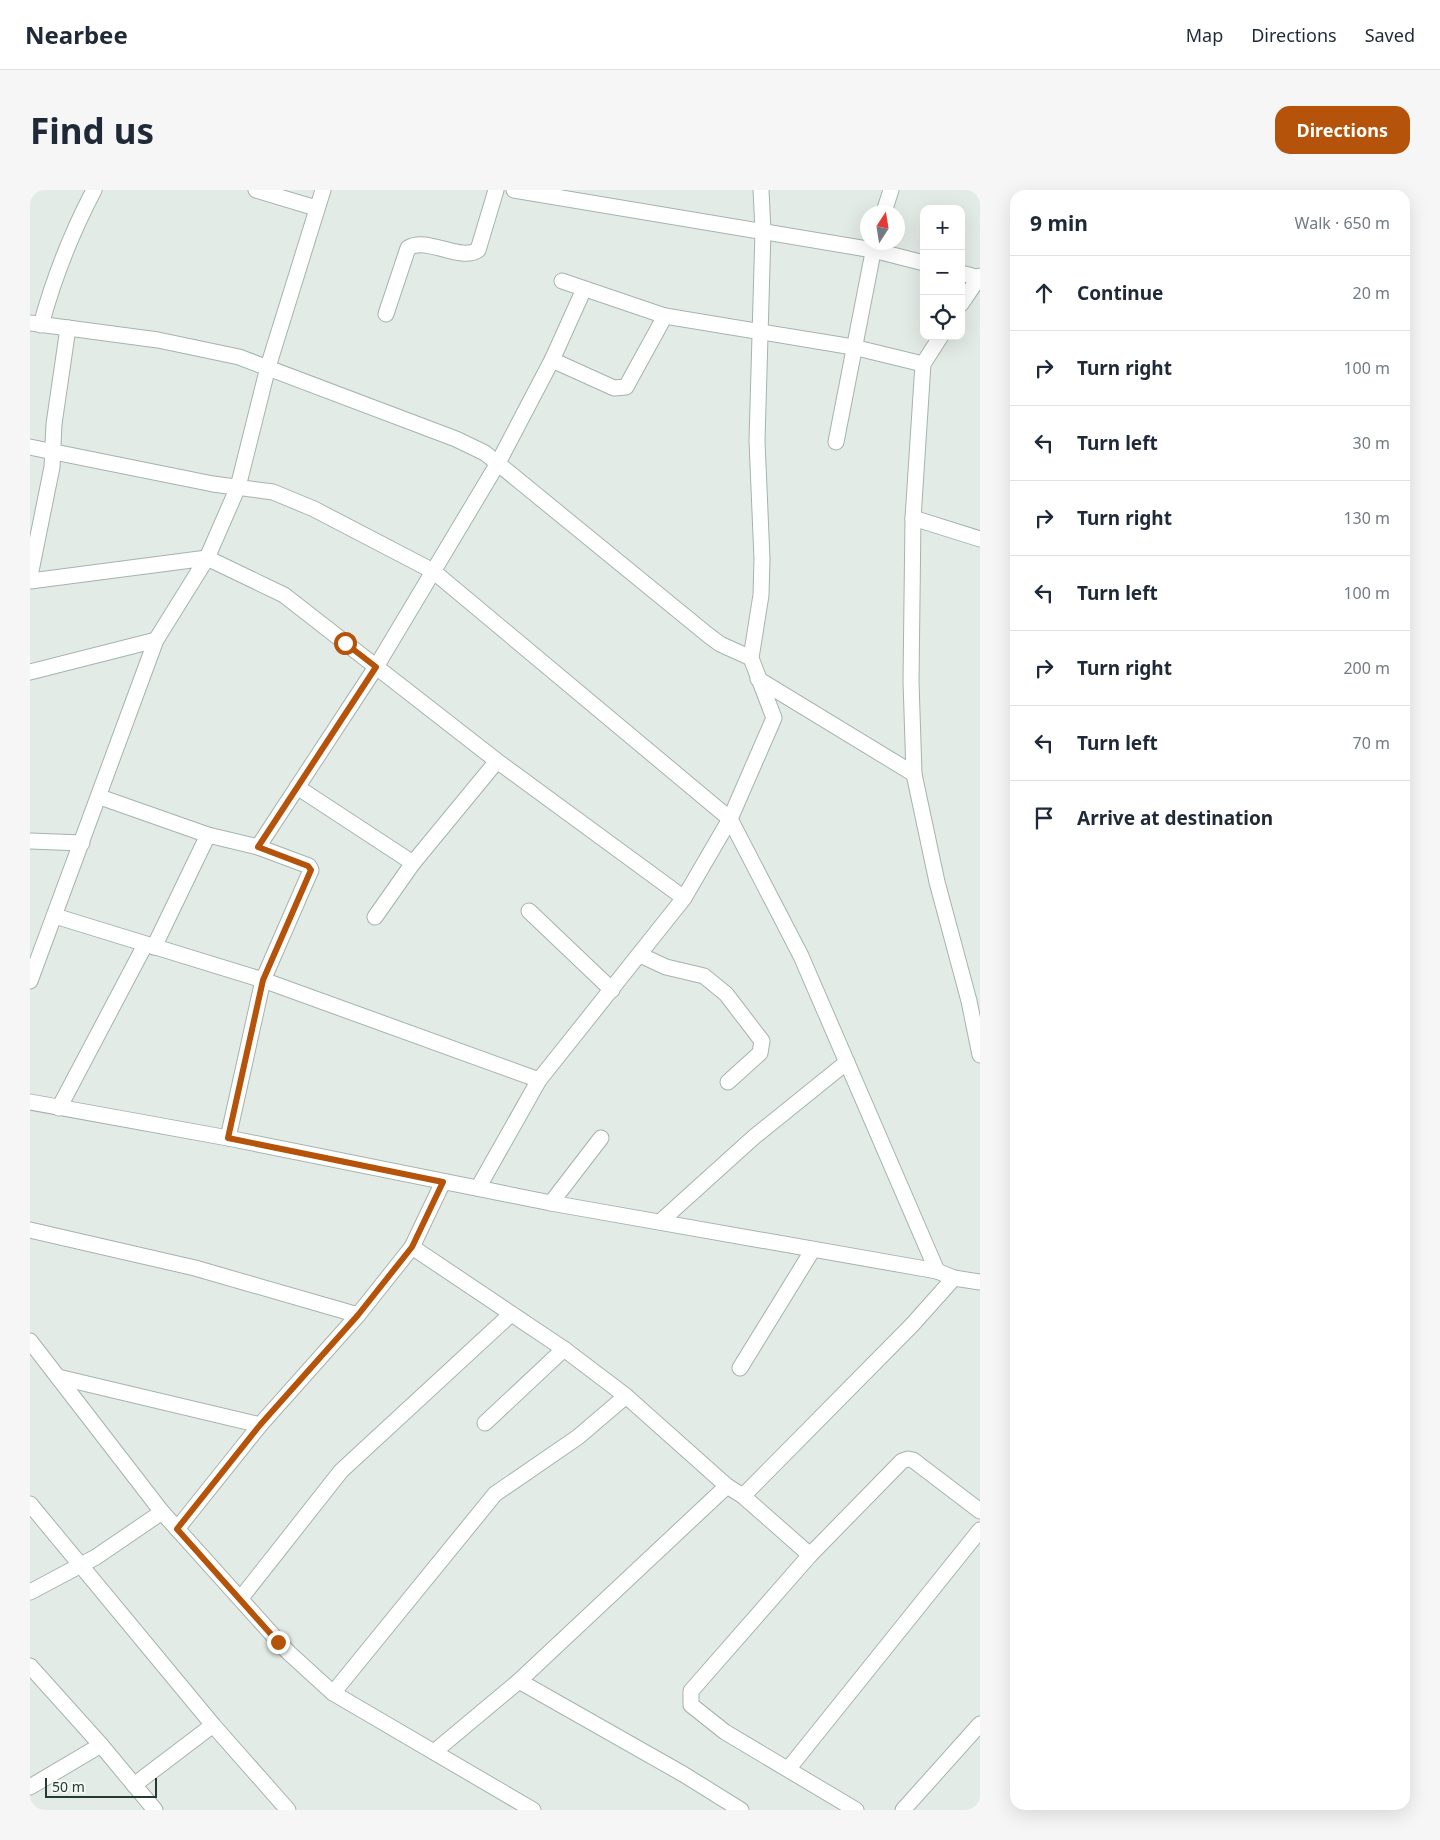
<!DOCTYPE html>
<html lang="en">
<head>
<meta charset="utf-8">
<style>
	:root { --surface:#fff; --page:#f6f6f7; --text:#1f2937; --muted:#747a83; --line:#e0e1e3; --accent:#b45309 }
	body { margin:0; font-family:"Noto Sans",sans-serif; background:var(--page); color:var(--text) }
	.controls { position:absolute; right:15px; top:15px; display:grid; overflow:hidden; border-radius:10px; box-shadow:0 5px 20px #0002 }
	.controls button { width:45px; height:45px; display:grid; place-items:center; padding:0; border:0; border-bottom:1px solid var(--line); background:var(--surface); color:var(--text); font:25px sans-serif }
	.compass { position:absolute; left:830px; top:15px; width:45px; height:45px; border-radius:50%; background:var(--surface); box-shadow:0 5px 20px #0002; rotate:12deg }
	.scale { position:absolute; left:15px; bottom:12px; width:112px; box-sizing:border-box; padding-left:5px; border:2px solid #253b32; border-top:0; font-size:14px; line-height:18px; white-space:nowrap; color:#253b32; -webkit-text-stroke:4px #f3f8f5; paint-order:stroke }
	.stop { position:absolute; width:15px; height:15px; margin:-11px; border:4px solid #b45309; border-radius:50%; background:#fff }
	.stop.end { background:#b45309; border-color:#fff; box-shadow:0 1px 5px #0008 }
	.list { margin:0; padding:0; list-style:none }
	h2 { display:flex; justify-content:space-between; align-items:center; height:65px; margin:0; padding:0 20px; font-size:21px }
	h2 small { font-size:16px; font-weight:400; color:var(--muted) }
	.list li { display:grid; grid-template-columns:32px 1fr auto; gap:15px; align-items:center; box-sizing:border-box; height:75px; padding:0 20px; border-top:1px solid var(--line) }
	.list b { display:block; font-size:19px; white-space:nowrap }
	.list em { font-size:16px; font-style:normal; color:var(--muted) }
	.icon { flex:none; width:28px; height:28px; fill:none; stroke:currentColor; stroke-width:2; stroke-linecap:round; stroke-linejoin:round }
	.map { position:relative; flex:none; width:950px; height:1620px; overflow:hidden; border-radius:15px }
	header { display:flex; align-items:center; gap:30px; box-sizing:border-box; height:70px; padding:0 25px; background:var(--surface); border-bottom:1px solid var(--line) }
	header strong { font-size:24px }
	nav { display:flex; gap:28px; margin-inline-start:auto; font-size:18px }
	.intro { display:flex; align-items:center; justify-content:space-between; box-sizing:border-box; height:120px; padding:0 30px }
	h1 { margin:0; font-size:35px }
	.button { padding:12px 22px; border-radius:15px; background:var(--accent); color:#fff; font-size:18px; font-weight:700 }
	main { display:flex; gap:30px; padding:0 30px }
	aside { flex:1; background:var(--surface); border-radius:15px; box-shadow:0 5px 20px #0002 }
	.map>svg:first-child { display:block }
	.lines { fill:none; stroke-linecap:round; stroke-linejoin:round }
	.minor-casing { stroke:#a6b3ad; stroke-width:17 }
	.minor { stroke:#fff; stroke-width:15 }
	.route { stroke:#b45309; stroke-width:6 }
</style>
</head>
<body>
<header>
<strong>Nearbee</strong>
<nav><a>Map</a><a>Directions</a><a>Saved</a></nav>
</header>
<div class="intro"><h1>Find us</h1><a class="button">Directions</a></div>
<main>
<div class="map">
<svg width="950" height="1620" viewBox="0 0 950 1620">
	<rect width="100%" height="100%" fill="#e3ebe7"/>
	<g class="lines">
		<g class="minor-casing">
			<g id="minor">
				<path d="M 226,0 L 286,18"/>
				<path d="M 484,0 L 843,60 L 894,73"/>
				<path d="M 854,22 L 861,0"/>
				<path d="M 931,83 L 950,88"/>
				<path d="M 532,91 L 635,126 L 823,157 L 893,174"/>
				<path d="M 931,114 L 950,86"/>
				<path d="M 356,124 L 378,58 C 397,46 430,72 448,60 L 466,0"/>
				<path d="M 0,133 L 128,150 L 209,167 L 426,249 L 455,263 L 678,445 L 690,454 L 721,468"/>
				<path d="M 11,135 C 24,87 41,44 64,0"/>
				<path d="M 911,146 L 893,174 L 883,328 L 881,491 L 884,584 L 907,692 L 939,811 L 950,865"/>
				<path d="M 522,170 L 584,198 L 596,197 L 635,126"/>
				<path d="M 806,252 L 845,52"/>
				<path d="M 0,257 L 183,294 L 243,302 L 284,319 L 403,381 L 700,629 L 771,766 L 907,1081"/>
				<path d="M 883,328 L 950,349"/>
				<path d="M 0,386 L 22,277 L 24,234 L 38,138"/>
				<path d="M 0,391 L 177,368 L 254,405 L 467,571 L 654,708"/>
				<path d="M 0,482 L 126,450"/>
				<path d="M 728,489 L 884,584"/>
				<path d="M 267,597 L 383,673"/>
				<path d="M 70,607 L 178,645 L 228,657 L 346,477 L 468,273 L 522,170 L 554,99"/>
				<path d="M 0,651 L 52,653"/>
				<path d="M 499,721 L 582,800"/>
				<path d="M 25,726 L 233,790 L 509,890"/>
				<path d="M 345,727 L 383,673 L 467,571"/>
				<path d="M 124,757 L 178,645"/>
				<path d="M 610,765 L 636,777 L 674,786 L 696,804 L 732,851 L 730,863 L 698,892"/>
				<path d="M 0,791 L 126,450 L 177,368 L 208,297 L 238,177 L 293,0"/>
				<path d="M 0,912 L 198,948 L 521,1013 L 907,1081 L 924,1088 L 950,1092"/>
				<path d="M 29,918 L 115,755"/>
				<path d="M 198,948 L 233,790 L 281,680 L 279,676 L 228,657"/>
				<path d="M 448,998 L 509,890 L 654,708 L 700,629 L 744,528 L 721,468 L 731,405 L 732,369 L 727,251 L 733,41 L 731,0"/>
				<path d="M 521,1013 L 571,948"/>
				<path d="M 631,1031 L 724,947 L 817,872"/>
				<path d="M 0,1040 L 165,1078 L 328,1125"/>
				<path d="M 382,1057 L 534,1159 L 596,1206 L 697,1296 L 713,1306 L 780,1365"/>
				<path d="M 0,1151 L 132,1322 L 258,1462 L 303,1503 L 503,1620"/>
				<path d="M 710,1178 L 782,1061"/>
				<path d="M 28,1187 L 230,1235"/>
				<path d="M 455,1233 L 534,1159"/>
				<path d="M 713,1306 L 882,1135 L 924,1088"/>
				<path d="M 0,1314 L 183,1535 L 258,1620"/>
				<path d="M 147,1339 L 230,1235 L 328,1125 L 382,1057 L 413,992"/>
				<path d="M 0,1402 L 66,1367 L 132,1322"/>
				<path d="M 211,1408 L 311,1281 L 480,1125"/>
				<path d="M 0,1476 L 71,1555 L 125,1620"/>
				<path d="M 489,1491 L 653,1584 L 711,1620"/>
				<path d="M 303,1503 L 465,1304 L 548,1247 L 596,1206"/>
				<path d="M 404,1562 L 489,1491 L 697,1296"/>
				<path d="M 759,1578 L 950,1340"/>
				<path d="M 104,1595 L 183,1535"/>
				<path d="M 0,1597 L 71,1555"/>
				<path d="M 826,1620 L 695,1542 L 661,1515 L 661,1501 L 780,1365 L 872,1271 L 878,1269 L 883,1270 L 950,1321"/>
				<path d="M 873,1620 L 950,1534"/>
			</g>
		</g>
		<use href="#minor" class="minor"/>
	</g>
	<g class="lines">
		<path class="route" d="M 248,1452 L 147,1339 L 230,1235 L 328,1125 L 382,1057 L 413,992 L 198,948 L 233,790 L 281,680 L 278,676 L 228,657 L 346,477 L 315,453"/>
	</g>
</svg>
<div class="controls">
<button>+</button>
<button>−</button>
<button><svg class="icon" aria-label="locate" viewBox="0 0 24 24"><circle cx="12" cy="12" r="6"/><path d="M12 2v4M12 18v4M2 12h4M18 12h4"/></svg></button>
</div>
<svg class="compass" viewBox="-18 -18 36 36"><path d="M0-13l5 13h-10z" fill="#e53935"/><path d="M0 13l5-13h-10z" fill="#747a83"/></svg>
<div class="scale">50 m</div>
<div class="stop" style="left:315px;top:453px"></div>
<div class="stop end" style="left:248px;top:1452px"></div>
</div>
<aside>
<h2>9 min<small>Walk · 650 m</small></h2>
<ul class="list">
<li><svg class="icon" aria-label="ahead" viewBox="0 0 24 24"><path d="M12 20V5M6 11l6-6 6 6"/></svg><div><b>Continue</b></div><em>20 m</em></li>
<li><svg class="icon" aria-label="right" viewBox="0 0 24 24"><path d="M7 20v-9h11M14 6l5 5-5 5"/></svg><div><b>Turn right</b></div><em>100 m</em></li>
<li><svg class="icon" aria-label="left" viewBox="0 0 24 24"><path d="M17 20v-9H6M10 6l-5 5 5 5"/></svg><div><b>Turn left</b></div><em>30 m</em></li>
<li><svg class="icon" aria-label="right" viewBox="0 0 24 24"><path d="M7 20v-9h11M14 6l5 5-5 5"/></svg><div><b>Turn right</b></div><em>130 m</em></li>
<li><svg class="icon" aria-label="left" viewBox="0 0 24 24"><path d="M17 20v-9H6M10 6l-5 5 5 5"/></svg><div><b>Turn left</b></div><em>100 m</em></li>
<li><svg class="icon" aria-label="right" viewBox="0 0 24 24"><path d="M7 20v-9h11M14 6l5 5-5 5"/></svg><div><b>Turn right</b></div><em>200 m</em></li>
<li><svg class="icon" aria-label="left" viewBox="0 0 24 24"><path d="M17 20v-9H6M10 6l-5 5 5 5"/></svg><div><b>Turn left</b></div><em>70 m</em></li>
<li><svg class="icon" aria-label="arrive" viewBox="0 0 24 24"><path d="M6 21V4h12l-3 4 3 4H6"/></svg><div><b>Arrive at destination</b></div></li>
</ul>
</aside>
</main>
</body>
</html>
